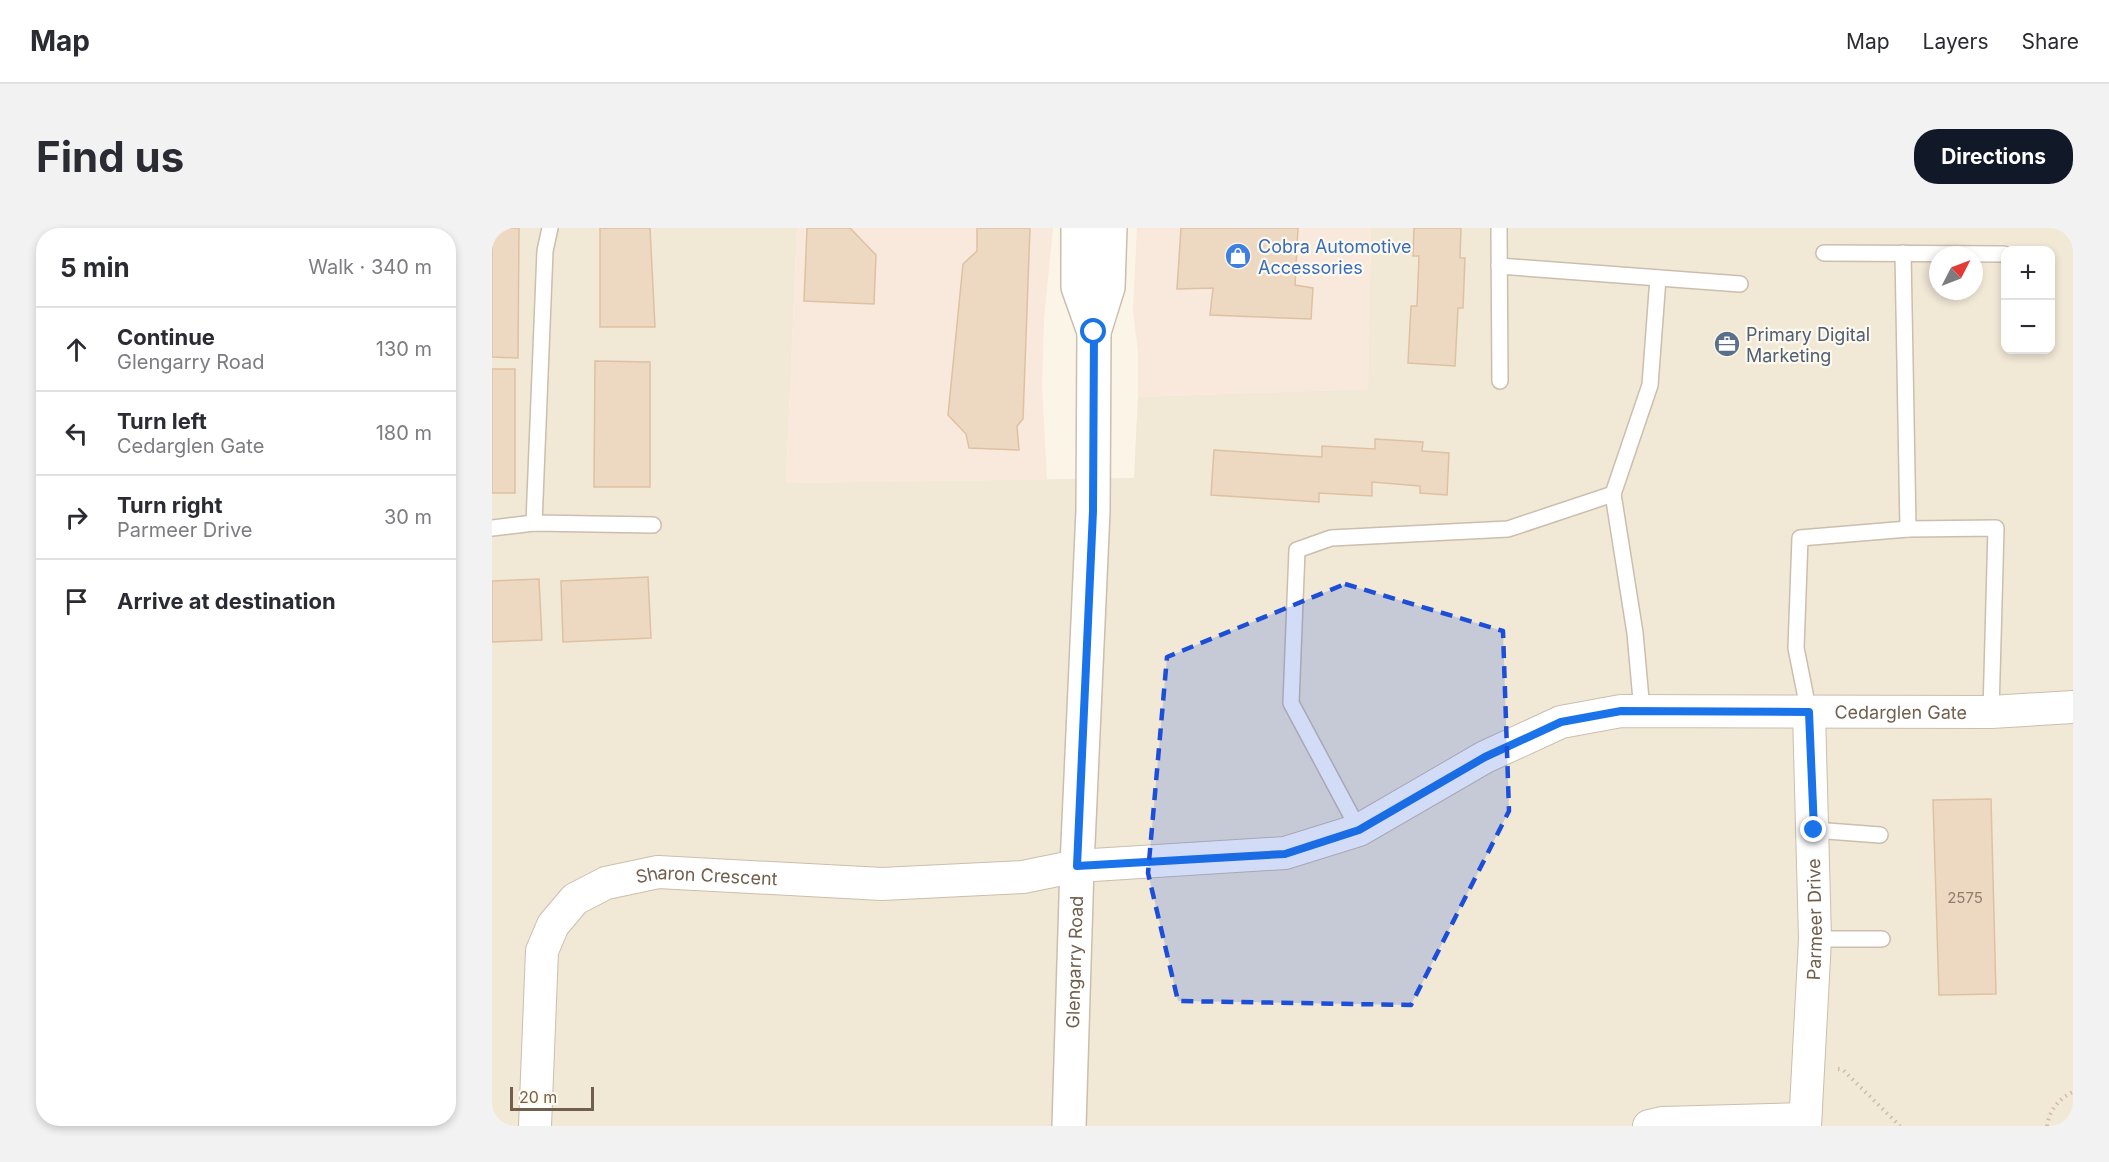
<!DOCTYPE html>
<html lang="en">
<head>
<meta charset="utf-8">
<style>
	:root { --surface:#fff; --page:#f2f2f3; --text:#2b2b33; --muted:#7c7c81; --line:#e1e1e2; --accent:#111827 }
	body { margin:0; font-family:Inter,sans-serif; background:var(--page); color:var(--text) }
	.controls { position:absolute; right:18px; top:18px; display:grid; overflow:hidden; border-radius:12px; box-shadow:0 3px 9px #0003 }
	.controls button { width:54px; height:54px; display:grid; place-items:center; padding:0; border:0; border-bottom:2px solid var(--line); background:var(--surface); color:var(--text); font:30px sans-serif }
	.compass { position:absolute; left:1437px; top:18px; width:54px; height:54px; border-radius:50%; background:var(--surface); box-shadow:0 3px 9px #0003; rotate:48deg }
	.scale { position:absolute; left:18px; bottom:15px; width:84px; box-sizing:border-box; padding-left:6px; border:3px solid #715f4e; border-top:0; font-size:16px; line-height:21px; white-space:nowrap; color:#715f4e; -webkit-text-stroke:4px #fdf9ed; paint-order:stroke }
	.stop { position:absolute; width:18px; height:18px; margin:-14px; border:4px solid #1a73e8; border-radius:50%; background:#fff }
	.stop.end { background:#1a73e8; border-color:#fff; box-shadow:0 2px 6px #0008 }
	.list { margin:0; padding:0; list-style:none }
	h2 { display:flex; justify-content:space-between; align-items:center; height:78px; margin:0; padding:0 24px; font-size:26px }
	h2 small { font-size:20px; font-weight:400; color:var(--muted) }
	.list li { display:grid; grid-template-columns:39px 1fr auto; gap:18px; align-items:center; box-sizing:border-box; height:84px; padding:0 24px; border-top:2px solid var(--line) }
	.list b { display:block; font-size:22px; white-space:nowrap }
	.list p { margin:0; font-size:20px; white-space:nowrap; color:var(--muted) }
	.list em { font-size:20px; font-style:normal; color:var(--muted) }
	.icon { flex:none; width:33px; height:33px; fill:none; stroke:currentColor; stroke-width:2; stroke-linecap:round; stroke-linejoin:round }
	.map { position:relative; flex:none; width:1581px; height:898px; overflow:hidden; border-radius:24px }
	header { display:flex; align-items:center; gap:36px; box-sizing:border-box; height:84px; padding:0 30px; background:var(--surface); border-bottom:2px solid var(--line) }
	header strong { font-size:28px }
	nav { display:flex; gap:33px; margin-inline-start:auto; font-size:21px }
	.intro { display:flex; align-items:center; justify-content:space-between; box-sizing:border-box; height:144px; padding:0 36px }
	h1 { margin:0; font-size:42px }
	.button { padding:15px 27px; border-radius:24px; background:var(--accent); color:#fff; font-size:21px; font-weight:700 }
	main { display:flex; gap:36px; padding:0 36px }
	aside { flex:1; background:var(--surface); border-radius:24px; box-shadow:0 3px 9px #0003 }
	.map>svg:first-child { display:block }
	.residential { fill:#f1e8d6; fill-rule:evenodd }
	.commercial { fill:#f9e8dc }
	.building { fill:#edd8c1; stroke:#dec1a3; stroke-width:1.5 }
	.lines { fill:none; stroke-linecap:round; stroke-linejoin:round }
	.service-casing { stroke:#cbbeae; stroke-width:18 }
	.minor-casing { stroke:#cbbeae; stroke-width:34 }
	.tertiary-casing { stroke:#cbbeae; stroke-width:36 }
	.path { stroke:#d2bba4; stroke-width:4; stroke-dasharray:1.5 4.5; stroke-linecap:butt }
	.service { stroke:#fff; stroke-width:15 }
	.minor { stroke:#fff; stroke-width:32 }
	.tertiary { stroke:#fff; stroke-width:33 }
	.route { stroke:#1a73e8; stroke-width:8 }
	.marked { fill:#1d4ed8; fill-opacity:0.2; stroke:#1d4ed8; stroke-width:4.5; stroke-dasharray:12 8; stroke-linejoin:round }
	.labels { text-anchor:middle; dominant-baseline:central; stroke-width:4.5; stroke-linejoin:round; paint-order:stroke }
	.number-label { font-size:15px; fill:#907d6b }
	.shop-label { font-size:18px; fill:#366cbe; stroke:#fdf9ed; text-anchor:start }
	.service-label { font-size:18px; fill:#4e5e75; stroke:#fdf9ed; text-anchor:start }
	.street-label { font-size:18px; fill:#715f4e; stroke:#fdf9ed }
</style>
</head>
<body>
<header>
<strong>Map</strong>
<nav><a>Map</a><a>Layers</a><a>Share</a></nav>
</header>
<div class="intro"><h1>Find us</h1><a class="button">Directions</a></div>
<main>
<aside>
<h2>5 min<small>Walk · 340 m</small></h2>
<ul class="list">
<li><svg class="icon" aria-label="ahead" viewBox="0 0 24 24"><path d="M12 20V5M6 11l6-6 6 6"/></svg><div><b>Continue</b><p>Glengarry Road</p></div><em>130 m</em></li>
<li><svg class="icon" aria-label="left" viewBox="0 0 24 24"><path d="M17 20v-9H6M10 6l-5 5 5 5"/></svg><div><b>Turn left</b><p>Cedarglen Gate</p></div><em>180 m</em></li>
<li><svg class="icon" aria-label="right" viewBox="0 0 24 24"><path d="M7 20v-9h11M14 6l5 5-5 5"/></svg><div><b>Turn right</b><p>Parmeer Drive</p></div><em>30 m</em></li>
<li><svg class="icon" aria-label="arrive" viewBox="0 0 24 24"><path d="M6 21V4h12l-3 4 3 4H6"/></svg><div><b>Arrive at destination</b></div></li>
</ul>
</aside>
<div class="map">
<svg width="1581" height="898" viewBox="0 0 1581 898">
	<rect width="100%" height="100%" fill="#faf5e7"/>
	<path class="residential" d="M 0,0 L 305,0 L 294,255 L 642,250 L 646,169 L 876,161 L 879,0 L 1581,0 L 1581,898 L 0,898 ZM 1514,22 L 1558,22 L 1558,122 L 1514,122 ZM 1446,27 L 1482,27 L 1482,63 L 1446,63 Z"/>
	<g class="commercial">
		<path d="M 305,0 L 561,0 L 552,91 L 550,158 L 555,252 L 294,255 Z"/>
		<path d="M 645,0 L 879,0 L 876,161 L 646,169 L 646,123 L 641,83 Z"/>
	</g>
	<g class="building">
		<path d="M 0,0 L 27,0 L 26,130 L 0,129 Z"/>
		<path d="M 108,0 L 158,0 L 163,99 L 108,99 Z"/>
		<path d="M 315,0 L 358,0 L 384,27 L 382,76 L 312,73 Z"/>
		<path d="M 485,0 L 538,0 L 531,191 L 525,198 L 527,222 L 477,220 L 474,206 L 456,187 L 471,36 L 485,23 Z"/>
		<path d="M 689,0 L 806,0 L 803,57 L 821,60 L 819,91 L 718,87 L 721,60 L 685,61 Z"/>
		<path d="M 922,0 L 969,0 L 968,30 L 973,30 L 971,80 L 966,80 L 963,138 L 916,135 L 919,78 L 925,78 L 927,28 L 921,28 Z"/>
		<path d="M 103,133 L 158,134 L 158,259 L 102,259 Z"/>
		<rect x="0" y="141" width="23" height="124"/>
		<path d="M 883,211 L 931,214 L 930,223 L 957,225 L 955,267 L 928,265 L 928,258 L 880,254 L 880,268 L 827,265 L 827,274 L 719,267 L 722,222 L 830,229 L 830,218 L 883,221 Z"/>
		<path d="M 156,349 L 159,410 L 71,414 L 69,353 Z"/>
		<path d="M 47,351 L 50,412 L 0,414 L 0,353 Z"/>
		<path d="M 1499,571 L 1504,766 L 1447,767 L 1441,572 Z"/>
	</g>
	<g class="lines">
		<g class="service-casing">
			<g id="service">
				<path d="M 1007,0 L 1008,153"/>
				<path d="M 1332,25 L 1512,26"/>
				<path d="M 1411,25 L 1416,301"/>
				<path d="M 1007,38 L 1248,56"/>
				<path d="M 42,295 L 53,23 L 58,0"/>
				<path d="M 0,300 L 42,295 L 161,297"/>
				<path d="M 1150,483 L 1143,405 L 1121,266 L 1158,157 L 1166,50"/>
				<path d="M 1317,485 L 1304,420 L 1308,310 L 1416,301 L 1504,300 L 1499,484"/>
				<path d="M 867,602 L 799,475 L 805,322 L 839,310 L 1016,301 L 1121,266"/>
				<path d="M 1322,602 L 1388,607"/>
				<path d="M 1323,711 L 1390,711"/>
			</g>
		</g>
		<g class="minor-casing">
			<g id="minor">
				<path id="s1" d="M 43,898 L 50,723 L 61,697 L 83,671 L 114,655 L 166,644 L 390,656 L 531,649 L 585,638 L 793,625 L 867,602 L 993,529 L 1069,494 L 1129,483 L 1499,484 L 1581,479"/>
				<path d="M 1157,898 L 1170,895 L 1312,891"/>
				<path id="s2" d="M 1313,898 L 1323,711 L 1317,485"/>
			</g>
		</g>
		<g class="tertiary-casing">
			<g id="tertiary">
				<path d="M 586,0 L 586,59 L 602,104"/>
				<path id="s3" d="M 577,898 L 585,638 L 601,283 L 602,104 L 616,59 L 618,0"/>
			</g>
		</g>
		<g class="path">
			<path d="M 1346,841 L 1351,842 L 1408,898"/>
			<path d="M 1555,898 C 1557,883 1567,870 1581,864"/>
		</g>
		<use href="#service" class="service"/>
		<use href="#minor" class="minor"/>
		<use href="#tertiary" class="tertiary"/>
	</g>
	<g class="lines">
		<path class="route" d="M 602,104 L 601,283 L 585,638 L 793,626 L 867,602 L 993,529 L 1069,494 L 1129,483 L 1317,484 L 1322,602"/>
	</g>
	<path class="marked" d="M 853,356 L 1011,403 L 1017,583 L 919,777 L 686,773 L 656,645 L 675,429 Z"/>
	<defs>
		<g id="shop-disc" transform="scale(1.35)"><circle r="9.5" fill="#3f7fe0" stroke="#fdf9ed"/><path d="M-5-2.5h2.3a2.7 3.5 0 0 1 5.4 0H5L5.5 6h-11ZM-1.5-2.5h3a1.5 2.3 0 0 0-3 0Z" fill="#fff"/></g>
		<g id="office-disc" transform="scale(1.35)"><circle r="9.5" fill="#5c6f8a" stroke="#fdf9ed"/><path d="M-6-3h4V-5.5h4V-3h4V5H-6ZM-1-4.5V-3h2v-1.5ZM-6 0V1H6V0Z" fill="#fff"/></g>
	</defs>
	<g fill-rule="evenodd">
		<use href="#shop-disc" x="746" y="28"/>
		<use href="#office-disc" x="1235" y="116"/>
	</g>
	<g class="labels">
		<g class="number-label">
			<text x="1473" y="669">2575</text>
		</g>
		<g class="shop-label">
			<text x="766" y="18">Cobra Automotive<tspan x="766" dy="21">Accessories</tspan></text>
		</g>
		<g class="service-label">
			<text x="1254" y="106">Primary Digital<tspan x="1254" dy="21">Marketing</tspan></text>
		</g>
		<g class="street-label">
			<text stroke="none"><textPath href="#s1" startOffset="1602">Cedarglen Gate</textPath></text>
			<text stroke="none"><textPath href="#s1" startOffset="374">Sharon Crescent</textPath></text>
			<text stroke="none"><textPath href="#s2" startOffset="207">Parmeer Drive</textPath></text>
			<text stroke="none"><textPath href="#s3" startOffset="164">Glengarry Road</textPath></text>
		</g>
	</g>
</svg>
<div class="controls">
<button>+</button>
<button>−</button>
</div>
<svg class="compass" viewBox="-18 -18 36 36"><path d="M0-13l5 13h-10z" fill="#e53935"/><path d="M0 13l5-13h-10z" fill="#7c7c81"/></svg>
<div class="scale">20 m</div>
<div class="stop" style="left:602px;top:104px"></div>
<div class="stop end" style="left:1322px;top:602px"></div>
</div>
</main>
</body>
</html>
